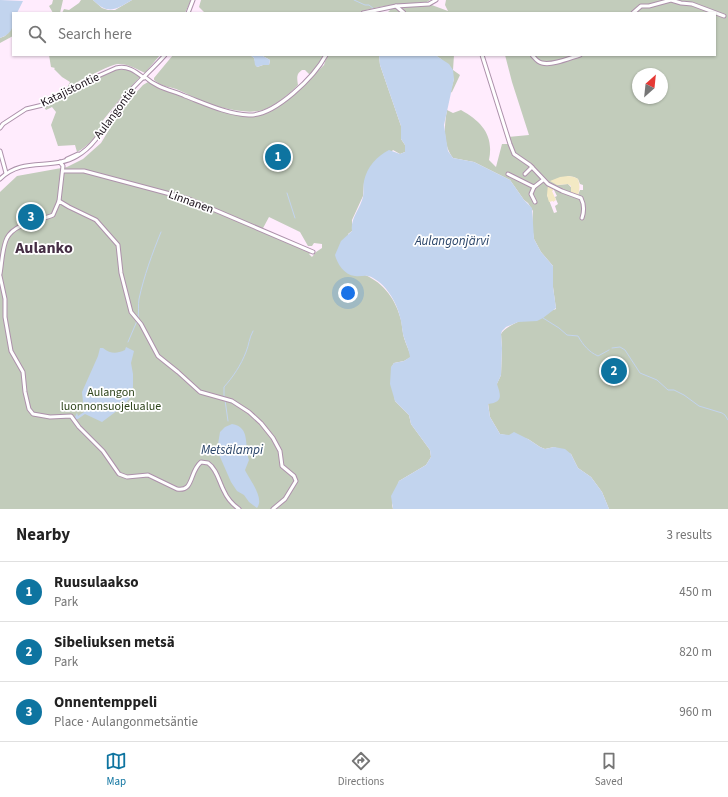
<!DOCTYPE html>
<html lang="en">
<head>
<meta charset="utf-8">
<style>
	:root { --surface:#fff; --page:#f2f2f2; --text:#222; --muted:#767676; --line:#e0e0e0; --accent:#0e74a0 }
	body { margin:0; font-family:"Source Sans 3",sans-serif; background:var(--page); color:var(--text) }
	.compass { position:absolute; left:632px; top:68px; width:36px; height:36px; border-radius:50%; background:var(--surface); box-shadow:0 1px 3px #0004; rotate:27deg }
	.you { position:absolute; left:348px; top:293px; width:14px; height:14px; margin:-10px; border:3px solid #fff; border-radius:50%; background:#1a73e8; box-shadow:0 0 0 6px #1a73e833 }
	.badge { display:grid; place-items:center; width:26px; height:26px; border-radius:50%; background:var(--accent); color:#fff; font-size:13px; font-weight:700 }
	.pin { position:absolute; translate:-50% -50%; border:2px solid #fff; box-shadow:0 1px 4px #0006 }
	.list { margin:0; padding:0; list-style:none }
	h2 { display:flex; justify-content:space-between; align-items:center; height:52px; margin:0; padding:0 16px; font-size:17px }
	h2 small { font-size:13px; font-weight:400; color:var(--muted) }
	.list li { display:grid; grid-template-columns:26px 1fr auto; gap:12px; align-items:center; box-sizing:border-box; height:60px; padding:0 16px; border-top:1px solid var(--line) }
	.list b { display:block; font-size:15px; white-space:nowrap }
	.list p { margin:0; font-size:13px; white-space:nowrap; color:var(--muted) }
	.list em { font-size:13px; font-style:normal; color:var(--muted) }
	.icon { flex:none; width:22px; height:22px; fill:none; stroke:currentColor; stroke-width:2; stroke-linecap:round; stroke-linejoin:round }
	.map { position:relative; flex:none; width:728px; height:509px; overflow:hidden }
	.search { position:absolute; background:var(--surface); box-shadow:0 1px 3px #0004; left:12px; right:12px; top:12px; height:44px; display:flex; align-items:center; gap:10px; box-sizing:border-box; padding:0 14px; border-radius:0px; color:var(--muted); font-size:15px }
	.sheet { height:232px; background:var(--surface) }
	nav { display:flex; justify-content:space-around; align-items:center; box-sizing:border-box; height:56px; border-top:1px solid var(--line); background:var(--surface); font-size:11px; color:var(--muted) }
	nav a { display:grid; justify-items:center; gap:2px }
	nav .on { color:var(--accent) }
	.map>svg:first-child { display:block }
	.green { fill:#c2ccbb; fill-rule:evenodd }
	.sand { fill:#f3e9c4 }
	.water { fill:#c2d4ee }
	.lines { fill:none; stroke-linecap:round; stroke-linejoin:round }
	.stream { stroke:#c2d4ee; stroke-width:1 }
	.minor-casing { stroke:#ad91ab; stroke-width:5 }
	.minor { stroke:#fff; stroke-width:3 }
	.labels { text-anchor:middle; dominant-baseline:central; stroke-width:3.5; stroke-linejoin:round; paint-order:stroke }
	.street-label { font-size:12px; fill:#1a101a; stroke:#fff }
	.park-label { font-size:12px; fill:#2d431a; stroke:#fff }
	.water-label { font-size:13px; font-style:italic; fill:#2a4569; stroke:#fff }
	.district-label { font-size:16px; font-weight:bold; fill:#452e44; stroke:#fff }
</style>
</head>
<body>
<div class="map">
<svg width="728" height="509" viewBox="0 0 728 509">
	<rect width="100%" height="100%" fill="#ffecfd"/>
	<g class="green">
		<path d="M 53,0 L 63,0 L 60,13 L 53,13 L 49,6 L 52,4 Z"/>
		<path d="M 81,0 L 93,0 L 102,8 L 108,10 L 115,10 L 132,0 L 191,0 L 185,13 L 62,13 L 64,9 L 69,10 L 79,3 Z"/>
		<path d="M 201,0 L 430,0 L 427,2 C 404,4 378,5 357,13 L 205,13 L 199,7 Z"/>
		<path d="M 446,0 L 670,0 L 682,3 L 672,0 L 728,0 L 728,509 L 609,509 L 602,492 L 591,477 L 578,468 L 571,454 L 554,447 L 545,449 L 540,447 L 528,439 L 500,434 L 490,417 L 488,403 L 501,375 L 502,348 L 501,334 C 506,323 543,313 556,309 L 553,287 L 553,266 L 541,252 L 534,239 L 532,226 L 533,211 L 528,203 L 524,200 L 510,180 L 474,162 L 453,158 C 443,145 444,126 447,110 L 453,113 L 461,110 C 482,122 494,135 489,160 L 496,167 L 502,144 L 510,144 L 508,137 L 529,135 L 512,82 L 505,55 L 715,55 L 715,13 L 387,13 L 393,7 L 429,4 L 448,11 L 445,5 ZM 638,74 L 662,74 L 662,98 L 638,98 ZM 568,176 L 574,177 L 578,179 L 580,184 L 583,185 L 583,190 L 580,190 L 578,195 L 568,184 L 557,185 ZM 555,188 L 554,190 L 557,196 L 555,197 L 558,204 L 555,206 L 557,212 L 554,213 L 547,195 Z"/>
		<path d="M 13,26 L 13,36 L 0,43 L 0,38 L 5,36 Z"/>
		<path d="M 49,55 L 160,55 L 145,73 C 137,69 128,64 118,64 C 109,65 77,82 67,88 L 70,82 L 62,77 L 54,69 L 55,68 L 51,67 Z"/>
		<path d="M 173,55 L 250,55 L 254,58 L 257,67 L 263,65 L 269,65 L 270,60 L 261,55 L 324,55 L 320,62 L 310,75 L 305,70 L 302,70 C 296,74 297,78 298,85 C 288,95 273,109 258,111 C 242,114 213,106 198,100 C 191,96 184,92 176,89 C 166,86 163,87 154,80 L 154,78 Z"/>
		<path d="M 327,55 L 379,55 L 380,65 L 401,126 L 401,139 L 405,145 L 405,152 L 400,154 L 393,150 L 364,182 L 363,196 L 352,220 L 352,231 L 348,234 L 365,275 C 384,283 396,300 401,320 C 402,324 402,329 403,333 C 404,341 409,349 411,357 L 404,361 L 394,363 L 391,368 L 395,401 L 409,415 L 411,424 L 430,450 L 431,457 L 426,465 L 399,481 L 392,505 L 393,509 L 0,509 L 0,192 L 17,176 L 67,167 L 83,159 L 101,143 L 123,107 L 143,85 L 148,82 L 162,89 L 203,105 L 251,116 L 279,105 L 290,98 L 324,65 ZM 269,217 L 300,232 L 308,246 L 312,246 L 314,243 L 322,244 L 322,248 L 316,252 L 312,257 L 309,254 L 313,252 L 262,230 Z"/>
		<path d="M 435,55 L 454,55 L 453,70 L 460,75 L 452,92 L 450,93 L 454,79 L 441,59 Z"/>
		<path d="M 115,69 L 131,70 L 140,77 L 120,99 L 100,124 L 101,126 C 96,138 88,146 77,152 L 75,145 L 58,146 L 51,125 L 56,112 L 52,107 L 46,110 L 44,107 L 70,91 Z"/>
	</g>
	<g class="sand">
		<path d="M 568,176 L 574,177 L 578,179 C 580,185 580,189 578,195 L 571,193 L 571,186 L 568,184 L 557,185 L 550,181 L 560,177 Z"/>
		<path d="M 548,184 L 555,188 L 552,191 L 556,200 L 553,202 L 553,201 L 549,202 L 547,195 Z"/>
	</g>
	<g class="water">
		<path d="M 0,0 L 23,1 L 17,13 L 13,13 C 13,26 14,33 0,38 Z"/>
		<path d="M 93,0 L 132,0 C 115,10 108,15 93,0 Z"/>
		<path d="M 250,55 L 261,55 L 270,60 L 269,65 L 263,65 L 257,67 L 255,65 L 254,58 Z"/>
		<path d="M 379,55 L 435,55 L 449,64 L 453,70 L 454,79 L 444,125 L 448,151 L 453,158 L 474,162 L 510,180 L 524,200 L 532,208 L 534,239 L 541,252 L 553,266 L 553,287 L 556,308 L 543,318 L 537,321 L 518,322 L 506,327 L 502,331 L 501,334 L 502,348 L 501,375 L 497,384 C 501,396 503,402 488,404 L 490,417 L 500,434 L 509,435 L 514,432 L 528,439 L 540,447 L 545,449 L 554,447 L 565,449 L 571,454 L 578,468 L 591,477 L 602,492 L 609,509 L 393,509 L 391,496 L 399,481 L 426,465 L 431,457 L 430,450 L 411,424 L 409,415 L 395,401 L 390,384 L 391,367 L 394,363 L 404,361 L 410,357 C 409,349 405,342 403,334 C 402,330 402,325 401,321 C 398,305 388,286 373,278 C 366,274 362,277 355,276 C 344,275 337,263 335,255 L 341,241 L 352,231 C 350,219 360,209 363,197 C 364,192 363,186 364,181 C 367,167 377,156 389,150 L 400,154 L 405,152 L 405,145 L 401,139 L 401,126 L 380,65 Z"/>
		<path d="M 126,347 L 134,351 L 131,363 L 133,374 L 133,387 L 130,398 L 122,407 L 102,422 L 85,414 L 78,419 L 76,419 L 75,417 L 77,413 L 78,416 L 84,412 L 82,392 L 98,356 L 100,348 L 103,348 C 111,354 116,354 125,350 Z"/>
		<path d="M 232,424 C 251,427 244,446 249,460 L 245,470 C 249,479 265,498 257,508 L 249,502 L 244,495 L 237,491 L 231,482 L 217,450 L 220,432 L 225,427 Z"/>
	</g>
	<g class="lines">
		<g class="stream">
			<path d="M 354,0 L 365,5 L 369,5 L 374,9"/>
			<path d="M 287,193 L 295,218"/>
			<path d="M 138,318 C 139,311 138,305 139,299 C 144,276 152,254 161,232"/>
			<path d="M 543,318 L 559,328 L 567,335 L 578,336 C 583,345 589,352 598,356 L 609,350"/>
			<path d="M 128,342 L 137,321"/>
			<path d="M 612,348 L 620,347 L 625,350 L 640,373 L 657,380 L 668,390 L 674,390 L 684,395 L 699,406 L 722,413 L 725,415 L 728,420"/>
			<path d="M 224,397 L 224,387 C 233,377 241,365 246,352 C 249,345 249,338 253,331"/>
			<path d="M 225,400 L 228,421"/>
		</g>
		<g class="minor-casing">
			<g id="minor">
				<path d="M 396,6 L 429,4 L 436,0"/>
				<path d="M 188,13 L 193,0"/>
				<path d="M 363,13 L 396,6 L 404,13"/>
				<path d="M 633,13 L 641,6 L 649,6 L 671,0 L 681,3 L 692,4 L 724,16"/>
				<path d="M 482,55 L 510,144 L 514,154 L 530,165 L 548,184 L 562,191 L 581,198 C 584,204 584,212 582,218"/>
				<path d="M 532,55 C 535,58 537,62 542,63 C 552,66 570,58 580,55"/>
				<path d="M 145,77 C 157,88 171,90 185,96 C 206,104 227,114 249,115 C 275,116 315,76 326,55"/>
				<path d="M 0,128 L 3,124 L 26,109 L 47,104 L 69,89 L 116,68 C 127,65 135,71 144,78"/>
				<path d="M 0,151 L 6,173"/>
				<path d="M 67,159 L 78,154"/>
				<path d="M 63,171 L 84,171 L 189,199 L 313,252"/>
				<path d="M 508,174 L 534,187 L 543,180"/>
				<path d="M 525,174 L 532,167"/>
				<path d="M 0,179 C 23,156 52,171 77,156 C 100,143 108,116 125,97 C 137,82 152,70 165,55"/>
				<path d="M 534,187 L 531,194 L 535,202"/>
				<path d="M 59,201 L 63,166 L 60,162"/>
				<path d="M 0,274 C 2,263 2,248 7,238 C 15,223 39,221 53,215 L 59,201 L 69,207 L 96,220 L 118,245 L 121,273 L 131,312 L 141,324 L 158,356 L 178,372 L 200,392 L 232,401 L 249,412 L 261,423 L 273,438 L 280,451 L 282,466 L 294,476 L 296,481 L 285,499 L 273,509"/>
				<path d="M 0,276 L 5,299 L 5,317 L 11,351 L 23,372 L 25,392 L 29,409 L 33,414 L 50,417 L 71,416 L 79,427 L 103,451 L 119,474 L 127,477 L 148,475 L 177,489 C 194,492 189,472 201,462 L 208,463 C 217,469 219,482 224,491 C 227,498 232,504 239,509"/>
			</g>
		</g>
		<use href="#minor" class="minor"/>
	</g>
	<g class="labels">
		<g class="street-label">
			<text transform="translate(70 90) rotate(-26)">Katajistontie</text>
			<text transform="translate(115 113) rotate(-53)">Aulangontie</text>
			<text transform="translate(191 202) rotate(20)">Linnanen</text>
		</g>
		<g class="park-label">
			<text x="111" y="392">Aulangon<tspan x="111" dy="14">luonnonsuojelualue</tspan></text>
		</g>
		<g class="water-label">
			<text x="452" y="241">Aulangonjärvi</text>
			<text x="232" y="450">Metsälampi</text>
		</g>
		<g class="district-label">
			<text x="44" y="248">Aulanko</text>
		</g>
	</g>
</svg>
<svg class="compass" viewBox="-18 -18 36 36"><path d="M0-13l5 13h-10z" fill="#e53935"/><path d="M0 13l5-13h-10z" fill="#767676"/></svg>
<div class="you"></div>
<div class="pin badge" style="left:278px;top:157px">1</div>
<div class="pin badge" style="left:614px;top:371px">2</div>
<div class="pin badge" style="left:31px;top:217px">3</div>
<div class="search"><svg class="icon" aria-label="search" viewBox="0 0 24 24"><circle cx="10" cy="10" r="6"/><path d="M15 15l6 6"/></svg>Search here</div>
</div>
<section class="sheet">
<h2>Nearby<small>3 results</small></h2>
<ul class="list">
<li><span class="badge">1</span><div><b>Ruusulaakso</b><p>Park</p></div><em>450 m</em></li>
<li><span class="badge">2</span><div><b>Sibeliuksen metsä</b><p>Park</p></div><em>820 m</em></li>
<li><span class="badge">3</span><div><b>Onnentemppeli</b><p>Place · Aulangonmetsäntie</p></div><em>960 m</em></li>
</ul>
</section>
<nav>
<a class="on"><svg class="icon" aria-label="map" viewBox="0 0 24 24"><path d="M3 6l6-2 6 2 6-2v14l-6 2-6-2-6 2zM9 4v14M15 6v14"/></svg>Map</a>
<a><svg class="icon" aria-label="directions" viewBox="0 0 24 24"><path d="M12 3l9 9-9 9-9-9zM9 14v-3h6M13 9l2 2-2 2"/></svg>Directions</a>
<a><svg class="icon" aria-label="saved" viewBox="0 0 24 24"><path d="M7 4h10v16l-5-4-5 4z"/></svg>Saved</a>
</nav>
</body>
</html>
